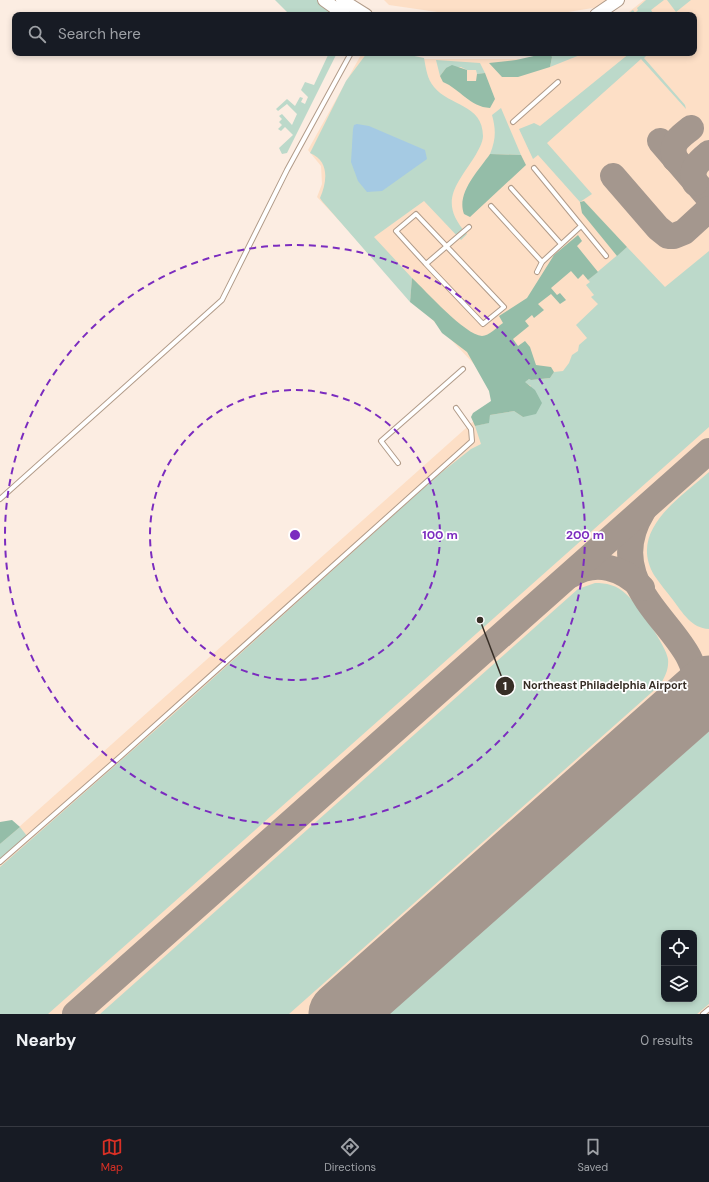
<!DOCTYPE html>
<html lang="en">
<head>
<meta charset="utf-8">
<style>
	:root { --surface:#171b24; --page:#20242c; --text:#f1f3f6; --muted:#9ea1a6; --line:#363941; --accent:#d93025 }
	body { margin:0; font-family:"DM Sans",sans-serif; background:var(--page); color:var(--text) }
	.controls { position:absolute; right:12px; bottom:12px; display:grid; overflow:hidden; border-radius:8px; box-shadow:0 2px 6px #0003 }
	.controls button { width:36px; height:36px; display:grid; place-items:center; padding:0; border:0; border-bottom:1px solid var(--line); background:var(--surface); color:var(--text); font:20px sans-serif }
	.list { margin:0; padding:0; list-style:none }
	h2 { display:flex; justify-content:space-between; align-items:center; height:52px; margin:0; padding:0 16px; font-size:17px }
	h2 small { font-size:13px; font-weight:400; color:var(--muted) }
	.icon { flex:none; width:22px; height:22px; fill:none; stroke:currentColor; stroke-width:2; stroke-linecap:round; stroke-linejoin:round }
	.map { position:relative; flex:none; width:709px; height:1014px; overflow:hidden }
	.search { position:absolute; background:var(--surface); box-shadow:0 2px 6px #0003; left:12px; right:12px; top:12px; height:44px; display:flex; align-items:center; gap:10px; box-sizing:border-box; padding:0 14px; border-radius:8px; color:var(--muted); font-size:15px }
	.sheet { height:112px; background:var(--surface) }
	nav { display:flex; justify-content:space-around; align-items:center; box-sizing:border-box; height:56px; border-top:1px solid var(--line); background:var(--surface); font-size:11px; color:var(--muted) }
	nav a { display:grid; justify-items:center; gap:2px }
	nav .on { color:var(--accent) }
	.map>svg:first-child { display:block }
	.built { fill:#fddfc6; fill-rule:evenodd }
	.green { fill:#bcd9ca; fill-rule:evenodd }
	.forest { fill:#94bda8 }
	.water { fill:#a5cae3 }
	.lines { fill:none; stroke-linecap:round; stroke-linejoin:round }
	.taxiway { stroke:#a4978e; stroke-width:26 }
	.runway { stroke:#a4978e; stroke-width:65 }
	.lane-casing { stroke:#b19b89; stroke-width:6 }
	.secondary-casing { stroke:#b19b89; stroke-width:14 }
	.lane { stroke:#fff; stroke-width:4 }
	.secondary { stroke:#fff; stroke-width:12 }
	.ring { fill:none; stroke:#7b2cbf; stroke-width:2; stroke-dasharray:7 5 }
	.centre { fill:#7b2cbf; stroke:#fff; stroke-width:2 }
	.ring-label { font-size:12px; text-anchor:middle; font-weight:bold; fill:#7b2cbf; stroke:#fff; stroke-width:3.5; stroke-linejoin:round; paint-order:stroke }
	.leader { fill:none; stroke:#372e26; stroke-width:1.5 }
	.callout-dot { fill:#372e26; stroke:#fff; stroke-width:1.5 }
	.mark-label { font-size:12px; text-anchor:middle; font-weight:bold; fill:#fff }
	.callout-label { font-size:11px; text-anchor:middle; font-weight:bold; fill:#372e26; stroke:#fff; stroke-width:3.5; stroke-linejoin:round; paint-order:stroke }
</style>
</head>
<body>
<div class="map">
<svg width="709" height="1014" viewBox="0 0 709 1014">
	<rect width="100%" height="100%" fill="#fcede2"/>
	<g class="built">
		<path d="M 384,0 L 616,0 L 611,5 L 550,15 L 458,15 L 389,5 Z"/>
		<path d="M 644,0 L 709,0 L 709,1014 L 0,1014 L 0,844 L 503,395 L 317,197 L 322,184 L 321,166 L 308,150 L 362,53 L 390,53 L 411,59 L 535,59 L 550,53 L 694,53 L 694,15 L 625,15 ZM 664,933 L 694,933 L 694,999 L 664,999 Z"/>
	</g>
	<g class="green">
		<path d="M 275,0 L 317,0 L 336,15 L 290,15 Z"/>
		<path d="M 646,0 L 664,0 L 651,10 L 654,15 L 626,15 L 633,10 L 635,13 L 638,10 L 637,8 Z"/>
		<path d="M 667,0 L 691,0 L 676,12 Z"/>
		<path d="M 329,53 L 337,53 L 287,153 L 282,154 L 279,148 L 293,135 L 285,127 L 281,131 L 278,129 L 282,125 L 279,122 L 282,119 L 279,116 L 282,114 L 292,125 L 297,114 L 287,104 L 278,111 L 276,109 L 287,99 L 295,106 L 300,97 L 303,98 L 301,102 L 305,104 L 308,97 L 301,90 L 305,82 L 314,85 Z"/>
		<path d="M 367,53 L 400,53 L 424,58 C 426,68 427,79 434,87 C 449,106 483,104 483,136 C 483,142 478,151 475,156 C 456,186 438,202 467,234 L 461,240 L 424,201 L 374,237 L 412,278 L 410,302 L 322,201 L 320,198 C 327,182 330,161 310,153 L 346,81 Z"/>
		<path d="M 550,53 L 585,53 L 550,67 L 552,57 Z"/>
		<path d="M 630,53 L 649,53 L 644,58 L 685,105 L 686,109 L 641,59 L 547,143 L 592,194 L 580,202 L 538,155 L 533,159 L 519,129 L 534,123 L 540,126 Z"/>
		<path d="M 436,60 L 480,63 L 485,73 L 477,74 L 476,70 L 467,70 L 461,67 L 446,68 L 440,76 Z"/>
		<path d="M 501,108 L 521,155 L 490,154 C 496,139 496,130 492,115 Z"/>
		<path d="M 627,247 L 665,287 L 709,251 L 709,427 L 48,1014 L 0,1014 L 0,867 L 168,719 L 437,476 L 471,449 L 481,444 L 475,426 L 488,423 L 490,415 L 514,411 L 523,417 L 531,386 L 524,382 L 529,379 L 531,380 L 550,378 L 554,372 L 563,371 L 569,363 L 572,355 L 578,351 L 579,345 L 587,338 L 576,325 L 598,304 L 591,297 L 594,295 L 586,285 L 590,282 L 588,280 Z"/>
		<path d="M 709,472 L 709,629 C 691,628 683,613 673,600 C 667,592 660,584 654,575 C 628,530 680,498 709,472 Z"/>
		<path d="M 595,583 C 606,583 617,585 626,594 C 636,602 667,647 668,659 C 669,669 665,677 660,685 L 289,1014 L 100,1014 L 578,589 Z"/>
		<path d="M 709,731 L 709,1004 L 697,1014 L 389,1014 ZM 664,933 L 694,933 L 694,999 L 664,999 Z"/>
		<path d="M 20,827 L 27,836 L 0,859 L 0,844 Z"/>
	</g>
	<g class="forest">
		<path d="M 547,53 L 550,53 L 552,57 L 550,67 L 518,77 L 502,77 L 489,63 L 516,60 Z"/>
		<path d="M 452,65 L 467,70 L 467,81 L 476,81 L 477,74 L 485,73 L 495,99 L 490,108 C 470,107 460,89 443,82 L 440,76 L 446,68 Z"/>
		<path d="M 490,154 L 521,155 L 526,165 L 470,217 L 464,214 C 456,193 479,170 490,154 Z"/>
		<path d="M 584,201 L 627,247 L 617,256 L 582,213 L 580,202 Z"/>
		<path d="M 578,235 L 582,241 L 577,246 L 598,272 L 588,280 L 583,274 L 578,279 L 571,271 L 551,288 L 557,295 L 560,293 L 566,300 L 560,304 L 551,294 L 538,304 L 544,310 L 534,318 L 532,315 L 525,321 L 529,326 L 513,339 L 518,346 L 525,341 L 530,347 L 536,365 L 551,367 L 554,372 L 550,378 L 531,380 L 529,379 L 525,382 L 535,390 L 542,403 L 536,414 L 523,417 L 514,411 L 490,415 L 489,423 L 475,426 L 471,417 L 473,413 L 491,401 L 489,391 L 467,352 L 442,333 L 434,321 L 410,302 L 412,278 C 426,291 465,335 482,336 C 489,336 498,326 503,323 L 499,316 L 527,298 L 554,255 Z"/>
		<path d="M 12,820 L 20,827 L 0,844 L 0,822 Z"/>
	</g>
	<path class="water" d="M 357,124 L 369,126 L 425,150 L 427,159 L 382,191 L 367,192 L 358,181 L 351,162 L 353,129 L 354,125 Z"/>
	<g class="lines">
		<g class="taxiway">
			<path d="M 660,141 L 709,198"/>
			<path d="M 675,159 C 670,142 679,138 691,128"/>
			<path d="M 613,176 L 658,228 L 668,236 L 674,236 L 684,232 L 709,209"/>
			<path d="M 695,183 C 690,168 698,162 709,153"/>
			<path d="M 643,511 C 592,594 709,635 694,691 C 689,702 680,711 672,720"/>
			<path d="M 571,575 C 596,559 623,568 642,588"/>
			<path d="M 672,720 L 687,712 L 709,708"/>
			<path d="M 75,1014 L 709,451"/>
		</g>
		<path class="runway" d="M 341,1014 L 709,688"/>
		<g class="lane-casing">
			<g id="lane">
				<path d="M 513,122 L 558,82"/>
				<path d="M 534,168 L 606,256"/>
				<path d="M 511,188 L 561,244"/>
				<path d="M 491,206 L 542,262"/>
				<path d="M 426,264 L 396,231 L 416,214 L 504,307 L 483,324 L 426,264 L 469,227"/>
				<path d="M 537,272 L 542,262 L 581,226"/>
				<path d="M 398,463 L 381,441 L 463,369"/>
				<path d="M 0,499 L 222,300 L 287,170 L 351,53"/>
				<path d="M 0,862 L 121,756 L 472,441 L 471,429 L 456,408"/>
				<path d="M 703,1014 L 709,1009"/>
			</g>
		</g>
		<g class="secondary-casing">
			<g id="secondary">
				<path d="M 324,0 L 345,15"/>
				<path d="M 342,0 L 366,15"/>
				<path d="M 596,15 L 618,0"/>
			</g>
		</g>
		<use href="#lane" class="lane"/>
		<use href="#secondary" class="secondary"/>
	</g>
	<g class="ring">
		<circle cx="295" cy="535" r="145"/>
		<circle cx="295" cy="535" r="290"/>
	</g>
	<circle cx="295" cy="535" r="6" class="centre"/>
	<g class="ring-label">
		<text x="440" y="539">100 m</text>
		<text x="585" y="539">200 m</text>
	</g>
	<path class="leader" d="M480 620L505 686"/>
	<g class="callout-dot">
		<circle cx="480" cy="620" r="4"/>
		<circle cx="505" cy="686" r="10"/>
	</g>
	<g class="mark-label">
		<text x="505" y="690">1</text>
	</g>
	<g class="callout-label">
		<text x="605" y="689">Northeast Philadelphia Airport</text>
	</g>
</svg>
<div class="controls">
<button><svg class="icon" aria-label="locate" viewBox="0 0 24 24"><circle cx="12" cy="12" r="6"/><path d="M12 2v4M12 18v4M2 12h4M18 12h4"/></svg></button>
<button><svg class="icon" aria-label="layers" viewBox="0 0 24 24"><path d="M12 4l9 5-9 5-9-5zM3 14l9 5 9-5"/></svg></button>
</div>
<div class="search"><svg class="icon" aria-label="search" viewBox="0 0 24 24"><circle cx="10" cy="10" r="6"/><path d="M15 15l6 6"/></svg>Search here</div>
</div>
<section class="sheet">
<h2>Nearby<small>0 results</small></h2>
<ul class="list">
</ul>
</section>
<nav>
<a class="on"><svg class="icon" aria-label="map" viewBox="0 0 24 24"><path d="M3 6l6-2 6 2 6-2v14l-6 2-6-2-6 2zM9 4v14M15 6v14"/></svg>Map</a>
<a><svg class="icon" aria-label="directions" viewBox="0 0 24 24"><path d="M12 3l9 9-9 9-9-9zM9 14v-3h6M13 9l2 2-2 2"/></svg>Directions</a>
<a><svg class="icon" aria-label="saved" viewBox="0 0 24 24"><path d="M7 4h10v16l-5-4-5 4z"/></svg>Saved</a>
</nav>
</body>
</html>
